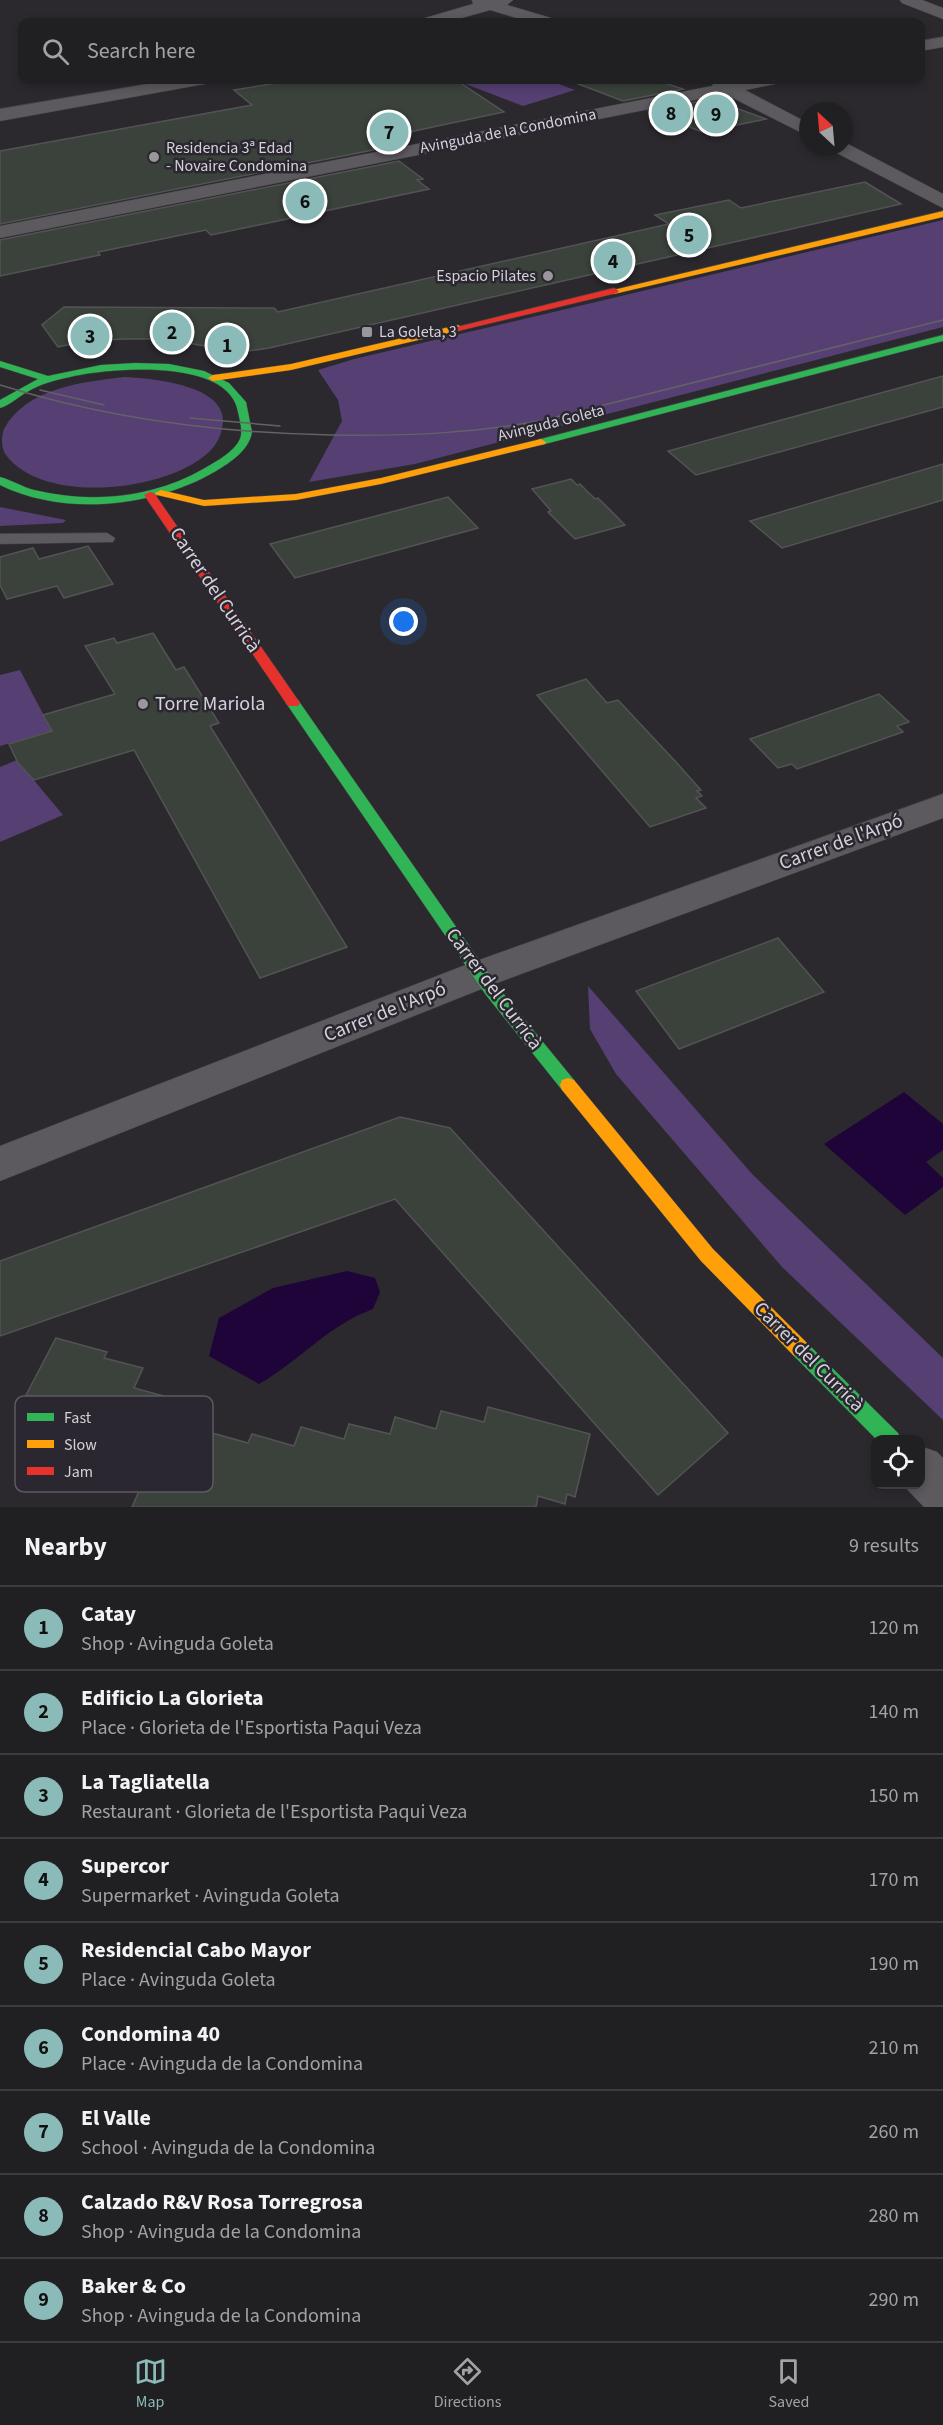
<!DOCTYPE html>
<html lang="en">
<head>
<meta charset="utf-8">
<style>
	:root { --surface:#201f22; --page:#28272a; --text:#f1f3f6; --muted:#a2a2a5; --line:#3d3d40; --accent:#8bbbb9 }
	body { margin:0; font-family:"Source Sans 3",sans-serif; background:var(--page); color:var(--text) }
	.controls { position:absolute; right:18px; bottom:18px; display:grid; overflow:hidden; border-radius:12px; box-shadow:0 3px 9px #0003 }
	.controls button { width:54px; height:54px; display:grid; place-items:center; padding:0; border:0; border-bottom:2px solid var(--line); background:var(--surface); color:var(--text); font:30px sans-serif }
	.compass { position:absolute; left:799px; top:102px; width:54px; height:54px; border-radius:50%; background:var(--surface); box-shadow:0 3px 9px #0003; rotate:334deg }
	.you { position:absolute; left:404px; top:622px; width:21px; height:21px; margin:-15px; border:4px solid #fff; border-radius:50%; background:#1a73e8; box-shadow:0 0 0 9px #1a73e833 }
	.badge { display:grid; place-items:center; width:39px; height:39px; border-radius:50%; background:var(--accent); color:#111; font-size:20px; font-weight:700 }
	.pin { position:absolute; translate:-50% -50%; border:3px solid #fff; box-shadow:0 2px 6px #0006 }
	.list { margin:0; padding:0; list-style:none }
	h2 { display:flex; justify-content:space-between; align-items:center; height:78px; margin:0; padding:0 24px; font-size:26px }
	h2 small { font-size:20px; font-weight:400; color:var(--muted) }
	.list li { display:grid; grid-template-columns:39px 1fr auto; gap:18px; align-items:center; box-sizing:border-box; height:84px; padding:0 24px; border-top:2px solid var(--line) }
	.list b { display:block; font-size:22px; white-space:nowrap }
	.list p { margin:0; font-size:20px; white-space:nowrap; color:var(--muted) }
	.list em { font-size:20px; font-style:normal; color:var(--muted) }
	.icon { flex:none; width:33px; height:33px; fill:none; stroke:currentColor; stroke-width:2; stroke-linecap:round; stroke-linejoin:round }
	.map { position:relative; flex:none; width:943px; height:1507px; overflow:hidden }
	.search { position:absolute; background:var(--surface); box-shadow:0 3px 9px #0003; left:18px; right:18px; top:18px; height:66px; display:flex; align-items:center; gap:15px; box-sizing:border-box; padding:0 21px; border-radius:12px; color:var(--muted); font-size:22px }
	.sheet { height:834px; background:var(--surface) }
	nav { display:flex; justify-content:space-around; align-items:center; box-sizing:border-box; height:84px; border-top:2px solid var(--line); background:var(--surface); font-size:16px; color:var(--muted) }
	nav a { display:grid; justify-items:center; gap:3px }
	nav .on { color:var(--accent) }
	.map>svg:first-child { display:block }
	.green { fill:#553f73 }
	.water { fill:#1e0438 }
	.building { fill:#3a423b; stroke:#535355; stroke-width:1.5 }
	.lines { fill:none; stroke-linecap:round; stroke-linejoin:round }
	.lane-casing { stroke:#464548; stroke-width:1 }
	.street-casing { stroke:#464548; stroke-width:1 }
	.fast-casing { stroke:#464548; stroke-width:1 }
	.slow-casing { stroke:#464548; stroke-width:1 }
	.jam-casing { stroke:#464548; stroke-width:1 }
	.lane { fill:#5c5a5e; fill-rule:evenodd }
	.street { fill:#5c5a5e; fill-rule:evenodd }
	.fast { fill:#30b455; fill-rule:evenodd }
	.slow { fill:#ff9f0a; fill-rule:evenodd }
	.jam { fill:#e5322d; fill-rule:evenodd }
	.tram { stroke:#636265; stroke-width:1.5 }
	.poi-dot { fill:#99979c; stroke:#2a2730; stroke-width:2 }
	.labels { text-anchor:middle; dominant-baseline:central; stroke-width:5; stroke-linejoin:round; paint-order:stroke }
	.far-street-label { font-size:16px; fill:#d4d2d8; stroke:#2a2730 }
	.far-poi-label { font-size:16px; fill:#d4d2d8; stroke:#2a2730; text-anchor:start }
	.street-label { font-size:20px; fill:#d4d2d8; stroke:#2a2730 }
	.poi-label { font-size:20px; fill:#d4d2d8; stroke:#2a2730; text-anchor:start }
	.key { fill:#2a2730; stroke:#5d5a62; stroke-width:1.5 }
	.key-label { font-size:16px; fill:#d4d2d8 }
</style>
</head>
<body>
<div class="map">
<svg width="943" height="1507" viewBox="0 0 943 1507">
	<rect width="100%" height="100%" fill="#2b292e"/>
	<g class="green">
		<path d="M 455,80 L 548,80 L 575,90 L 523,106 Z"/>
		<path d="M 943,220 L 943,327 L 415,464 L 309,482 L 342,421 L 338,400 L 318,370 L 354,359 Z"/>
		<path d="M 124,377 C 149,378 225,384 223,422 C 222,434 217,445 208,453 C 165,492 43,505 6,455 C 1,448 1,437 4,429 C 26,388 82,382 124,377 Z"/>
		<path d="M 0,507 L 66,520 L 63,523 L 0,526 Z"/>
		<path d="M 20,670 L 52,731 L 0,746 L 0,675 Z"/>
		<path d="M 17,760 L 63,815 L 0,842 L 0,767 Z"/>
		<path d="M 588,986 L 753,1175 L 943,1358 L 943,1420 L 782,1267 L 616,1074 L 590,1029 Z"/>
	</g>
	<g class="water">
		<path d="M 904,1092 L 943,1124 L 943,1150 L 926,1162 L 943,1178 L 943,1187 L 905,1215 L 824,1144 Z"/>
		<path d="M 347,1271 L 375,1278 L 380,1292 L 373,1309 C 327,1326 301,1360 259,1384 L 209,1356 L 219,1318 L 273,1288 Z"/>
	</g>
	<g class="building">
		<path d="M 295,80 L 456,80 L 504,112 L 372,140 L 383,148 L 0,224 L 0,151 L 252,105 L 234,90 Z"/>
		<path d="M 574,80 L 656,80 L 683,89 L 623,101 L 573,82 Z"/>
		<path d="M 711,99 L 766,119 L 702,132 L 649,111 Z"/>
		<path d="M 399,161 L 423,179 L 417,180 L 429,189 L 211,235 L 206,230 L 98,252 L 100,255 L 0,276 L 0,240 Z"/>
		<path d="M 865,182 L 901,204 L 269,348 L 241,352 L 163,339 L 124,339 L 87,341 L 58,347 L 42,325 L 64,307 L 274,308 L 278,312 L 669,224 L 655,215 L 729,200 L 741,208 Z"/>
		<path d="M 943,376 L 943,407 L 696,475 L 668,451 Z"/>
		<path d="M 943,464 L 943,500 L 782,548 L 750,521 Z"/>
		<path d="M 571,479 L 577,485 L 580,484 L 595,499 L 598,498 L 625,525 L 575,539 L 548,512 L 551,511 L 532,489 Z"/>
		<path d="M 448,497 L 478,528 L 295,578 L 270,544 Z"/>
		<path d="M 88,546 L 113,584 L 64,598 L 57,586 L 7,599 L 0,585 L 0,557 L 33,548 L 39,559 Z"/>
		<path d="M 153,633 L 176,670 L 184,667 L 219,723 L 210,726 L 347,947 L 260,978 L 134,750 L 34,780 L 18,763 L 9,744 L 52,731 L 43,715 L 115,694 L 85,646 L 114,638 L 117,643 Z"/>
		<path d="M 586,679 L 607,703 L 618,700 L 676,762 L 701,790 L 697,791 L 702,796 L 696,798 L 706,808 L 650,827 L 537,695 Z"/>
		<path d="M 879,694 L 909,722 L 897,726 L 903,732 L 797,769 L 792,764 L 778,768 L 750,739 Z"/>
		<path d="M 778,938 L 824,992 L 679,1049 L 636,991 Z"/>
		<path d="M 400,1117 L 450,1128 L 728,1433 L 658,1495 L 395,1199 L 0,1336 L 0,1261 Z"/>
		<path d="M 56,1338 L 107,1352 L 104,1358 L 143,1368 L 134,1388 L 175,1399 L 166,1420 L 248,1443 L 252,1434 L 294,1446 L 301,1427 L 344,1439 L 349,1424 L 390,1434 L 395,1417 L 436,1429 L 441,1411 L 484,1422 L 488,1407 L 590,1434 L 575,1497 L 567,1494 L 565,1504 L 538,1496 L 536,1507 L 132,1507 L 139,1491 L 94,1479 L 104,1457 L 63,1446 L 69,1435 L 45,1429 L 52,1417 L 29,1410 L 34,1399 L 25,1397 Z"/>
	</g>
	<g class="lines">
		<g class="lane-casing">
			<path id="lane" d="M 107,533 L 115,538 L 113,542 L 0,544 L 0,534 Z"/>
		</g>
		<g class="street-casing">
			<g id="street">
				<path d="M 472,0 L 513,0 L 507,5 L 551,18 L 553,22 L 530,22 L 490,10 L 447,22 L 423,22 L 425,18 L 473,4 Z"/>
				<path d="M 900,0 L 922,0 L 943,8 L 943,19 L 902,3 Z"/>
				<path d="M 943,37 L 943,47 L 920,51 L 920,41 Z"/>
				<path d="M 171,80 L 208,80 L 205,84 L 199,85 L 0,121 L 0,109 Z"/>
				<path d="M 721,80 C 738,84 759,80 778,80 L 775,84 L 745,90 L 808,123 L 808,136 L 725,94 L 0,238 L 0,226 L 712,86 L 715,81 Z"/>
				<path d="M 844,142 L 943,194 L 943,208 L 833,151 L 830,147 L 844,147 Z"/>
				<path d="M 943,794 L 943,818 L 494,984 L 0,1181 L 0,1146 L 468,964 Z"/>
				<path d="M 920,1446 L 937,1452 L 943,1458 L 943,1507 L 924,1507 L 902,1484 L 920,1484 Z"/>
			</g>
		</g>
		<g class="fast-casing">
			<g id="fast">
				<path d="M 943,335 L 943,341 L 541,445 L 536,442 L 537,440 Z"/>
				<path d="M 0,361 L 48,376 L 101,365 L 135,363 L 169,364 L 204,371 L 229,383 L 246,402 L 252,432 C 249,450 231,462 216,471 C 155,507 65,517 0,485 L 0,477 C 12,480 22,487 34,490 C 91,504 154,498 205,468 C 217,461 234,452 240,439 C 243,431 240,421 238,412 C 229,357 108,368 70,377 C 55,380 40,384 27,392 C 18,397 10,405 0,408 L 0,400 L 38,379 L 0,367 Z"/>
				<path d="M 293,699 L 298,700 L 498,987 L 574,1080 L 576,1085 L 574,1090 L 568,1092 L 562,1090 L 486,995 L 286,703 Z"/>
				<path d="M 800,1340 L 807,1343 L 898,1433 L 901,1440 L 877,1440 L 793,1355 L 791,1349 L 793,1343 Z"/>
			</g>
		</g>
		<g class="slow-casing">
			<g id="slow">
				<path d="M 943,211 L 943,217 L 614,294 L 609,291 Z"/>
				<path d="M 458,325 L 463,328 L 461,330 L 291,370 L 213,381 L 208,378 L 213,375 L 291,364 Z"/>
				<path d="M 541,439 L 546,442 L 545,444 L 381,484 L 296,500 L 204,506 L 157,495 L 155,493 L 161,490 L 204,500 L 296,494 L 381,478 Z"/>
				<path d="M 568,1078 L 574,1080 L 713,1249 L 807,1343 L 809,1349 L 807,1355 L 800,1358 L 793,1355 L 701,1261 L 562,1090 L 560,1085 L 562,1080 Z"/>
			</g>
		</g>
		<g class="jam-casing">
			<g id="jam">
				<path d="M 614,288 L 619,291 L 617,293 L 458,331 L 453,328 Z"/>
				<path d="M 150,492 L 154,493 L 298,700 L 300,703 L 298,706 L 288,706 L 144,495 Z"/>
			</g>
		</g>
		<use href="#lane" class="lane"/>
		<use href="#street" class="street"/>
		<use href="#fast" class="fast"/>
		<use href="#slow" class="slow"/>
		<use href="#jam" class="jam"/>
		<g class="tram">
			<path d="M 0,385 C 108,419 218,433 331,435 C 407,436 469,434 544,420 L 943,320"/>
			<path d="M 40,390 L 104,405"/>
			<path d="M 190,418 L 280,426"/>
		</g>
	</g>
	<g class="poi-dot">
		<circle cx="154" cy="157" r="6"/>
		<circle cx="548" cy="276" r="6"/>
		<rect x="361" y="326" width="12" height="12" rx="3"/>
		<circle cx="143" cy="704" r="6"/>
	</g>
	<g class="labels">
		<g class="far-street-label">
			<text transform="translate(508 131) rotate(-11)">Avinguda de la Condomina</text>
			<text transform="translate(551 423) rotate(-14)">Avinguda Goleta</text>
		</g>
		<g class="far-poi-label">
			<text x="166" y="148">Residencia 3ª Edad<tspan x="166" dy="18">- Novaire Condomina</tspan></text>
			<text x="536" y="276" text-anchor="end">Espacio Pilates</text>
			<text x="379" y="332">La Goleta, 3</text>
		</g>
		<g class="street-label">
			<text transform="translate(215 590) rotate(56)">Carrer del Curricà</text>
			<text transform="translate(841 842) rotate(-20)">Carrer de l'Arpó</text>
			<text transform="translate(494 989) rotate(53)">Carrer del Curricà</text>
			<text transform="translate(385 1012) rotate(-22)">Carrer de l'Arpó</text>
			<text transform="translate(809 1357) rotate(45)">Carrer del Curricà</text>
		</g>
		<g class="poi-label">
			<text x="155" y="704">Torre Mariola</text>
		</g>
	</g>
	<rect x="15" y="1396" width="198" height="96" rx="9" class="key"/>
	<rect x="27" y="1413" width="27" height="8" fill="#30b455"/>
	<rect x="27" y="1440" width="27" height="8" fill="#ff9f0a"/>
	<rect x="27" y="1467" width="27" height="8" fill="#e5322d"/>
	<g class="key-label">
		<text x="64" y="1423">Fast</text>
		<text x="64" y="1450">Slow</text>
		<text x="64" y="1477">Jam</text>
	</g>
</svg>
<div class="controls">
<button><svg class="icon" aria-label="locate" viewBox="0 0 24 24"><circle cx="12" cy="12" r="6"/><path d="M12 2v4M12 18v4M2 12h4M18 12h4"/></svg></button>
</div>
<svg class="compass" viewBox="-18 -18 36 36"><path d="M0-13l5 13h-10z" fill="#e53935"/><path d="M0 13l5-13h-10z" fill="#a2a2a5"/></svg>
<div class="you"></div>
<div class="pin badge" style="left:227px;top:345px">1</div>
<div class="pin badge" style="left:172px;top:332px">2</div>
<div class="pin badge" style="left:90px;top:336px">3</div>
<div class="pin badge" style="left:613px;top:261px">4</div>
<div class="pin badge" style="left:689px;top:235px">5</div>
<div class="pin badge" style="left:305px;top:201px">6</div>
<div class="pin badge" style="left:389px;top:132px">7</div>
<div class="pin badge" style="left:671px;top:113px">8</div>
<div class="pin badge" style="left:716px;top:114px">9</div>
<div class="search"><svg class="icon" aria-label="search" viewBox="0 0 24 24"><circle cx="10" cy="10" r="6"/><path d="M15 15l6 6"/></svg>Search here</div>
</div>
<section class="sheet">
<h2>Nearby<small>9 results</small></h2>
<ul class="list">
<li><span class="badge">1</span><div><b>Catay</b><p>Shop · Avinguda Goleta</p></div><em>120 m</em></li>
<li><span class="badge">2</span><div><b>Edificio La Glorieta</b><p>Place · Glorieta de l'Esportista Paqui Veza</p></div><em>140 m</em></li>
<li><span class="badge">3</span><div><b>La Tagliatella</b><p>Restaurant · Glorieta de l'Esportista Paqui Veza</p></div><em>150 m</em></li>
<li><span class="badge">4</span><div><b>Supercor</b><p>Supermarket · Avinguda Goleta</p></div><em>170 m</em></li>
<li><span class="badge">5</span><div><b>Residencial Cabo Mayor</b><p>Place · Avinguda Goleta</p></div><em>190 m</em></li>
<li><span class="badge">6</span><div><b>Condomina 40</b><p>Place · Avinguda de la Condomina</p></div><em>210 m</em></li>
<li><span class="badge">7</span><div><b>El Valle</b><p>School · Avinguda de la Condomina</p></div><em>260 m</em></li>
<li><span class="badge">8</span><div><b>Calzado R&amp;V Rosa Torregrosa</b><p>Shop · Avinguda de la Condomina</p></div><em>280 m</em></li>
<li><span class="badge">9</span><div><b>Baker &amp; Co</b><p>Shop · Avinguda de la Condomina</p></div><em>290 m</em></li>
</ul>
</section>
<nav>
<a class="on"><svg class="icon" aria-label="map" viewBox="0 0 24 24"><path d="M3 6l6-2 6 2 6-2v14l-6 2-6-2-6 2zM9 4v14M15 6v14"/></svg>Map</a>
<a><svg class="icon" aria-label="directions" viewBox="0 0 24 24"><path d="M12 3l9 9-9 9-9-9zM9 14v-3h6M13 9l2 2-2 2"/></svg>Directions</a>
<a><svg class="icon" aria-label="saved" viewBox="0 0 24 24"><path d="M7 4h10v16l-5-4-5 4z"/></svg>Saved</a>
</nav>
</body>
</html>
